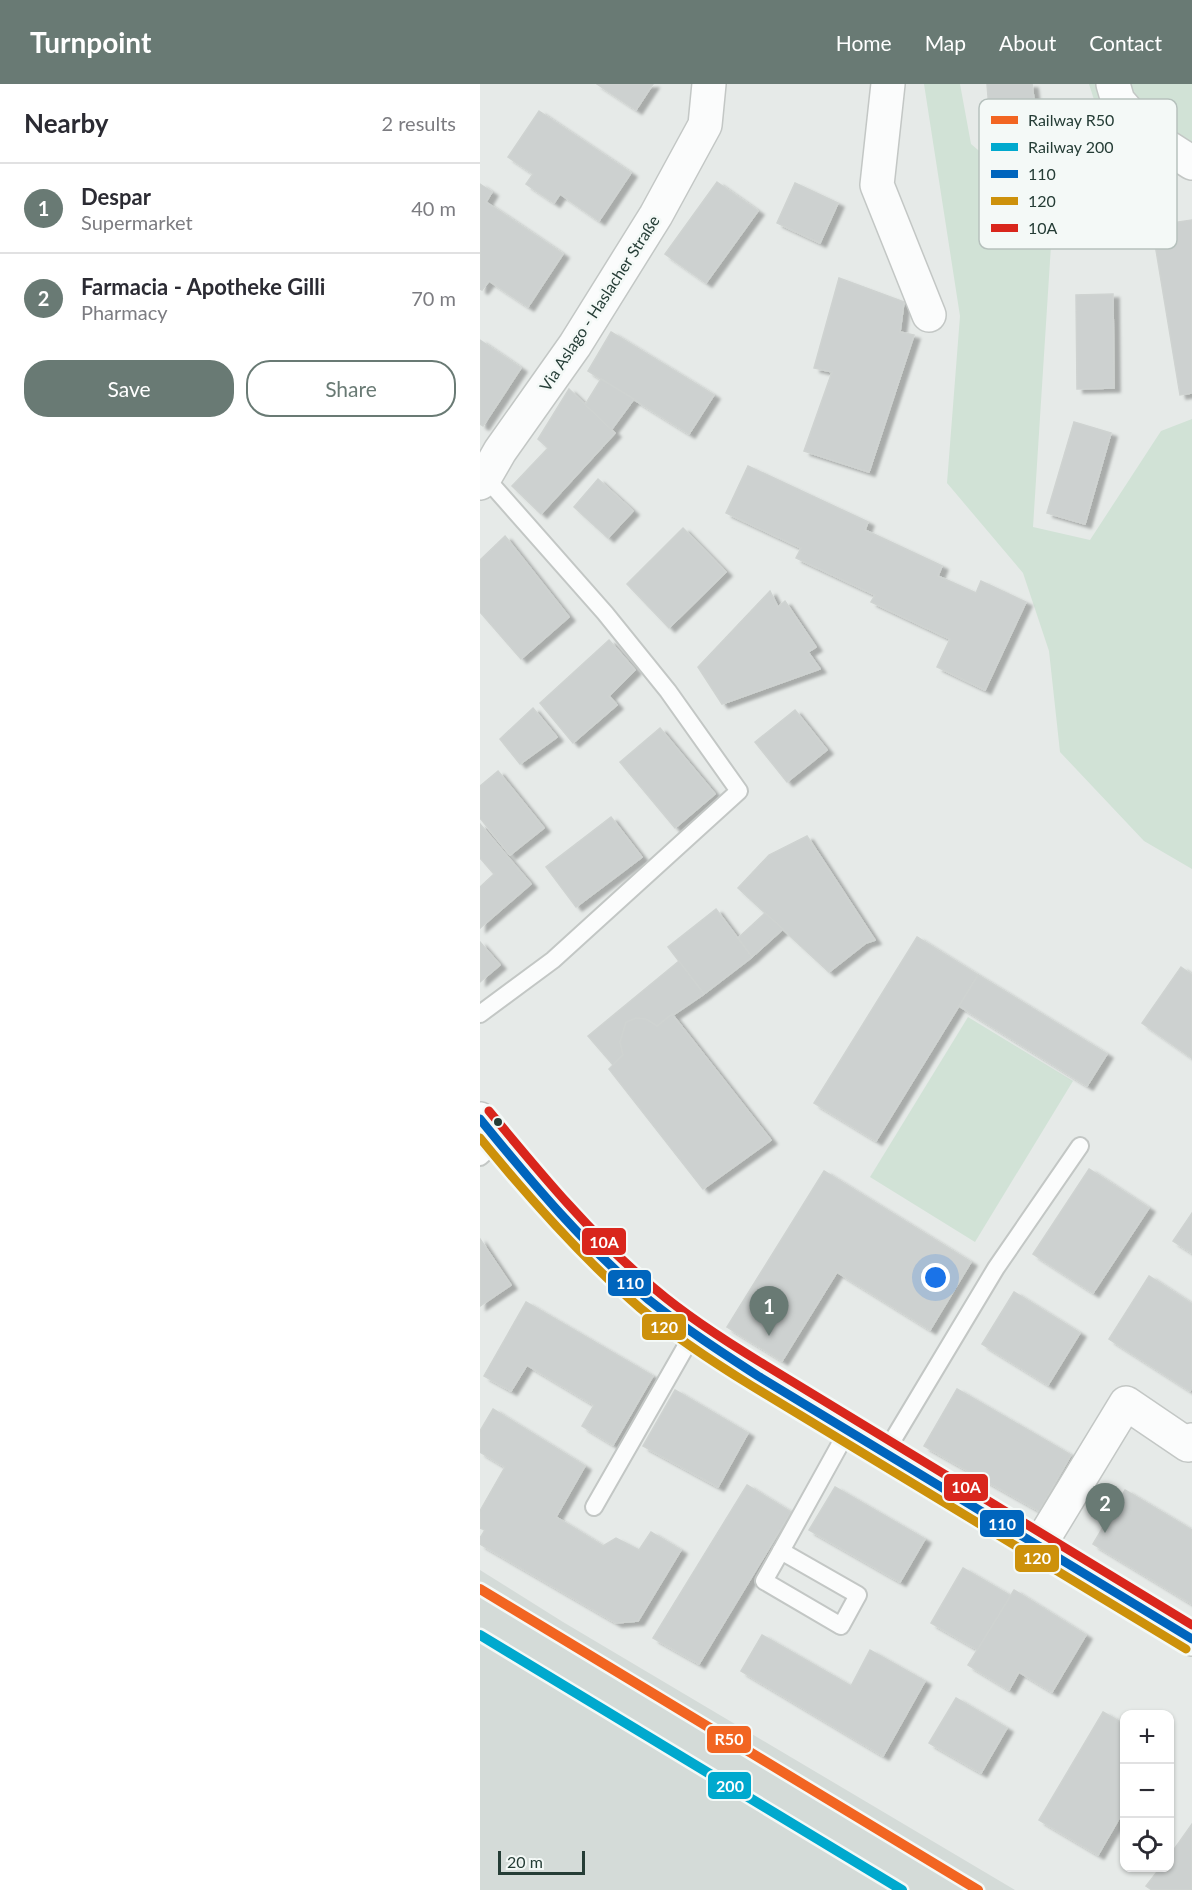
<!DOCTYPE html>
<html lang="en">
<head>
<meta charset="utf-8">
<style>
	:root { --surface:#fff; --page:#f2f2f3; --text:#2b2b33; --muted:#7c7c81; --line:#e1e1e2; --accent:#697a74 }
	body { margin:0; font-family:Lato,sans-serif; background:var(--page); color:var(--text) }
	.controls { position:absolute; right:18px; bottom:18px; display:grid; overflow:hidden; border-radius:12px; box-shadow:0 2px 4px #0004 }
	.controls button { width:54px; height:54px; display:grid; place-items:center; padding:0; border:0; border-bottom:2px solid var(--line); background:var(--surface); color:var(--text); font:30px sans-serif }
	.scale { position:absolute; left:18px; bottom:15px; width:87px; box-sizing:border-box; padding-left:6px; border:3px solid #253d36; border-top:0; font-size:16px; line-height:21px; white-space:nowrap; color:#253d36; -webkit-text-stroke:4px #f4f9f7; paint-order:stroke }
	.you { position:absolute; left:456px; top:1194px; width:21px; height:21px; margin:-15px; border:4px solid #fff; border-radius:50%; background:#1a73e8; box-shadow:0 0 0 9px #1a73e833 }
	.badge { display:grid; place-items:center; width:39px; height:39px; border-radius:50%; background:var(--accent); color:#fff; font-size:20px; font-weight:700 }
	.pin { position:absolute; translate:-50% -50px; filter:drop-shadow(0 2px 3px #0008) }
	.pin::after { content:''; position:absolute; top:32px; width:21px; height:18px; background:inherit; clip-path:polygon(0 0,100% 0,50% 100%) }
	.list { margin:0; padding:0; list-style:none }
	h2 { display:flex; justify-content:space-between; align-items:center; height:78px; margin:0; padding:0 24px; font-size:26px }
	h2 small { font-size:20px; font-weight:400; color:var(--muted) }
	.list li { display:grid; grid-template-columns:39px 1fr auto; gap:18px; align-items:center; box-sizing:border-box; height:90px; padding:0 24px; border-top:2px solid var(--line) }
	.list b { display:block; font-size:22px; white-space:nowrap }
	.list p { margin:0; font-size:20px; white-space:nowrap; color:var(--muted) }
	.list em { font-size:20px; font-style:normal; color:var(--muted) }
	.actions { display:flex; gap:12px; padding:18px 24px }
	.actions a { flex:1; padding:14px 0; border:2px solid var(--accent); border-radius:24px; text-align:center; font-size:21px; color:var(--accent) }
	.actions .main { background:var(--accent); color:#fff }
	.icon { flex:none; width:33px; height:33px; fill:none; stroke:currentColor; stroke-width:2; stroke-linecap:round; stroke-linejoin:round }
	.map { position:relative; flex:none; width:712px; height:1806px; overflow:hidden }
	header { display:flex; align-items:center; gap:36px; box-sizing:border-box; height:84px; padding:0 30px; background:var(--accent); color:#fff }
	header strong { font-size:28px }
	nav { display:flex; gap:33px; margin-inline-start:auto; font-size:21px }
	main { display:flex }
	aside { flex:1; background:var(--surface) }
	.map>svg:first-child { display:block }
	.built { fill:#d4dbd8 }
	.green { fill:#d1e2d6 }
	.building { fill:#cdd1d0; stroke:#cfd3d1; stroke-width:1.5; filter:url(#shadow) }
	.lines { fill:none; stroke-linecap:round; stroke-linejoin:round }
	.service-casing { stroke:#c3c7c5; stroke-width:20 }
	.minor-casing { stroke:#c3c7c5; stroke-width:36 }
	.tertiary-casing { stroke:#c3c7c5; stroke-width:36 }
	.service { stroke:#fbfcfc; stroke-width:16 }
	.minor { stroke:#fbfcfc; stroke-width:33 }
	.tertiary { stroke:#fbfcfc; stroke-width:33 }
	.bus-1-casing { stroke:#f4f9f7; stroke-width:14 }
	.bus-2-casing { stroke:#f4f9f7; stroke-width:14 }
	.bus-3-casing { stroke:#f4f9f7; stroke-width:14 }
	.bus-1 { stroke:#0065bd; stroke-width:9 }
	.bus-2 { stroke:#cd910b; stroke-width:9 }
	.bus-3 { stroke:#d9261c; stroke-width:9 }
	.rail-1-casing { stroke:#f4f9f7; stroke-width:15 }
	.rail-2-casing { stroke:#f4f9f7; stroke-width:15 }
	.rail-1 { stroke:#f26522; stroke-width:10 }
	.rail-2 { stroke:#00a9ce; stroke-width:10 }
	.bus-dot { fill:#253d36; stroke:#f4f9f7; stroke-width:2 }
	.labels { text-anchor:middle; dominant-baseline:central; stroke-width:5; stroke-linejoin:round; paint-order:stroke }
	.street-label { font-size:16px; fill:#253d36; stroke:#f4f9f7 }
	.key { fill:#f4f9f7; stroke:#b6c1bd; stroke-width:1.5 }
	.key-label { font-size:16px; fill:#253d36 }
	.line-badge { stroke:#f4f9f7; stroke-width:2 }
	.badge-label { font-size:16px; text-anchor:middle; font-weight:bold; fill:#fff }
</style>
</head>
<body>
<header>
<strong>Turnpoint</strong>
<nav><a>Home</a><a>Map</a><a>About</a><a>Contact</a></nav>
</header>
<main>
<aside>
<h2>Nearby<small>2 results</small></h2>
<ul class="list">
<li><span class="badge">1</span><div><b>Despar</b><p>Supermarket</p></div><em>40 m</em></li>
<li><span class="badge">2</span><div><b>Farmacia - Apotheke Gilli</b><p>Pharmacy</p></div><em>70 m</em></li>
</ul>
<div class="actions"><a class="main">Save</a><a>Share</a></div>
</aside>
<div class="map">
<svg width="712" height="1806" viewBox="0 0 712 1806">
	<defs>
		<filter id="shadow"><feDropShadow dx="6" dy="4" stdDeviation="1.5" flood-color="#0004"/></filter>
	</defs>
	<rect width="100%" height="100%" fill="#e6eae8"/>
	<path class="built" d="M 0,1486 L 83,1538 L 535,1806 L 0,1806 Z"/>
	<g class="green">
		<path d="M 444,0 L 480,0 L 491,60 L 573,130 L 553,443 L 610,456 L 681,347 L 712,335 L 712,785 L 664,757 L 580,668 L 569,567 L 543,489 L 467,399 L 480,232 Z"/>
		<path d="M 609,0 L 712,0 L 712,94 L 622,41 Z"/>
		<path d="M 488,933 L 593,997 L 495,1158 L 390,1093 Z"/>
	</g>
	<g class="building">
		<path d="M 117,0 L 173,0 L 156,26 Z"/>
		<path d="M 507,0 L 552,0 L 559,56 L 512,63 Z"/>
		<path d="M 59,27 L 151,89 L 119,137 L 80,110 L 74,119 L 46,100 L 53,90 L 28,73 Z"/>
		<path d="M 237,98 L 278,127 L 226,199 L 185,170 Z"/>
		<path d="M 315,99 L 358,119 L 340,159 L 297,139 Z"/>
		<path d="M 0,100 L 12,108 L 6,118 L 83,170 L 48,223 L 9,197 L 2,206 L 0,205 Z"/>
		<path d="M 712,136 L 712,309 L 700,311 L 672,142 Z"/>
		<path d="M 359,194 L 424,218 L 420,248 L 434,251 L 389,388 L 324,367 L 352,288 L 334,284 Z"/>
		<path d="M 633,210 L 634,304 L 597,305 L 596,211 Z"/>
		<path d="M 131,248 L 234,311 L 209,350 L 108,287 Z"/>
		<path d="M 0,256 L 41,284 L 3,342 L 0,340 Z"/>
		<path d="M 121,295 L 154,315 L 131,346 L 105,321 Z"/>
		<path d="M 89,305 L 135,349 L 61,430 L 32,402 L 68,364 L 58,355 Z"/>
		<path d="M 594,338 L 631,349 L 605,440 L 567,429 Z"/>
		<path d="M 268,382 L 388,438 L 385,446 L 462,482 L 458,492 L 496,509 L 501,497 L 546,518 L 505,606 L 457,583 L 470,555 L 391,518 L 395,511 L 316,474 L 321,464 L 246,429 Z"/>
		<path d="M 118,395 L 153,427 L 128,454 L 94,423 Z"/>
		<path d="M 203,444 L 246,488 L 189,544 L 147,500 Z"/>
		<path d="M 25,452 L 89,533 L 41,575 L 0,528 L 0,476 Z"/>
		<path d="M 290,507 L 298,523 L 305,517 L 336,563 L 328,568 L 340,585 L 242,620 L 218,583 Z"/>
		<path d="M 129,556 L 155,586 L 129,612 L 137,621 L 93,659 L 60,619 Z"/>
		<path d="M 53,624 L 77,653 L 40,680 L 20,655 Z"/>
		<path d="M 315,626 L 347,666 L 307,698 L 275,658 Z"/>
		<path d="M 180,644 L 235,710 L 195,744 L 140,678 Z"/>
		<path d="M 18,687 L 64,744 L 30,771 L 0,734 L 0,702 Z"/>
		<path d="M 131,733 L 162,773 L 96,823 L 66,783 Z"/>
		<path d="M 0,740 L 51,800 L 0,844 L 0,803 L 14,790 L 0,774 Z"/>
		<path d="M 327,752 L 395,856 L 386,859 L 349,888 L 258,804 L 289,771 Z"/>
		<path d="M 236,825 L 272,873 L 224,910 L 188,863 Z"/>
		<path d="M 285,829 L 303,845 L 272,873 L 258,854 Z"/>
		<path d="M 437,853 L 498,891 L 396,1057 L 334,1019 Z"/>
		<path d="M 0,858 L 20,881 L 0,898 Z"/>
		<path d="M 199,877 L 224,910 L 177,942 L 166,935 L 156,934 L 146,938 L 140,958 L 143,971 L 133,981 L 108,952 Z"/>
		<path d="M 701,883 L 712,891 L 712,974 L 662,939 Z"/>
		<path d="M 498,891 L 627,970 L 607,1002 L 479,922 Z"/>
		<path d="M 192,930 L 291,1056 L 223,1105 L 129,985 L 143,971 L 140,958 L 146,938 L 156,934 L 166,935 L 177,942 Z"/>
		<path d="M 609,1085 L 669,1124 L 613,1209 L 553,1170 Z"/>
		<path d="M 344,1087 L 491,1178 L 450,1246 L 357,1188 L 302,1277 L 247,1243 Z"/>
		<path d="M 712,1129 L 712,1169 L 693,1157 Z"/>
		<path d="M 0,1155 L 31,1201 L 0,1222 Z"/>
		<path d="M 669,1192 L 712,1220 L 712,1304 L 710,1307 L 629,1255 Z"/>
		<path d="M 534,1208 L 600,1249 L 568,1301 L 502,1260 Z"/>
		<path d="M 46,1218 L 173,1292 L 133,1361 L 102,1342 L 114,1321 L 47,1281 L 31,1307 L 4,1292 Z"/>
		<path d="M 477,1305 L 591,1371 L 559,1427 L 444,1362 Z"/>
		<path d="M 195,1306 L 268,1349 L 238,1403 L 163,1362 Z"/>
		<path d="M 13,1325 L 105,1382 L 76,1433 L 123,1462 L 136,1454 L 159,1466 L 171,1448 L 201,1466 L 158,1537 L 136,1539 L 0,1460 L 0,1454 L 5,1446 L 0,1444 L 0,1427 L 25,1383 L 0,1368 L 0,1347 Z"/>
		<path d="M 267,1401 L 311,1428 L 219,1580 L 173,1554 Z"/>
		<path d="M 355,1403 L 445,1455 L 420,1498 L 329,1446 Z"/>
		<path d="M 645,1406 L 712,1446 L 712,1520 L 613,1460 Z"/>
		<path d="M 483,1484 L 531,1512 L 498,1566 L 451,1539 Z"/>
		<path d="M 534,1506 L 606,1551 L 572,1608 L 539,1588 L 529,1606 L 488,1581 Z"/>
		<path d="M 282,1551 L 371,1602 L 390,1566 L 445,1597 L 403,1672 L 261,1587 Z"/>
		<path d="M 476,1614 L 527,1644 L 501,1689 L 449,1659 Z"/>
		<path d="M 623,1628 L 644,1640 L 644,1726 L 618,1771 L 559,1736 Z"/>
		<path d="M 712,1740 L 712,1806 L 672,1806 L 666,1802 L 680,1784 L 690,1784 L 690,1771 Z"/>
	</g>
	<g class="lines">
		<g class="service-casing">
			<g id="service">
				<path d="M 0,930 L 73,876 L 259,707 L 188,607 L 125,529 L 5,393"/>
				<path d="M 0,1073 L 18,1057"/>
				<path d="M 405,1369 L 516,1184 L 600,1062"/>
				<path d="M 114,1423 L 213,1250"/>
				<path d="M 301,1467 L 378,1511 L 361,1542 L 284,1497 Z"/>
				<path d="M 301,1467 L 368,1346"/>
			</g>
		</g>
		<g class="minor-casing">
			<g id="minor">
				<path d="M 408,0 L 397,101 L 449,231"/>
				<path d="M 633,0 L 638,17 L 667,50 L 712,79"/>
				<path d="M 0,399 L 5,393 L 20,367 L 95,261 L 176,131 L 225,41 L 229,0"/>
				<path d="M 559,1462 L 646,1319 L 708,1361 L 712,1356"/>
			</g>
		</g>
		<g class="tertiary-casing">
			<path id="tertiary" d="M 0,1035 C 51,1098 106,1161 167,1214 C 222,1261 287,1296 348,1334 C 468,1409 591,1481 712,1555"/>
		</g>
		<use href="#service" class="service"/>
		<use href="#minor" class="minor"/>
		<use href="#tertiary" class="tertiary"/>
		<g class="bus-1-casing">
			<path id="bus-1" d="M 0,1035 C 52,1099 106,1163 169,1216 C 204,1244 241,1268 278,1292 L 712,1555"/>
		</g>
		<g class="bus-2-casing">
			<path id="bus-2" d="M 0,1054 C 49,1114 101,1173 160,1224 C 195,1253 233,1278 272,1302 L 706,1565"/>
		</g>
		<g class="bus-3-casing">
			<path id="bus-3" d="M 9,1027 C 61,1090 113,1153 175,1205 C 209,1234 247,1258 285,1281 L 712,1541"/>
		</g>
		<use href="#bus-1" class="bus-1"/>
		<use href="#bus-2" class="bus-2"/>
		<use href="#bus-3" class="bus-3"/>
		<g class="rail-1-casing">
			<path id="rail-1" d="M 0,1505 L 498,1806"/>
		</g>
		<g class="rail-2-casing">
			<path id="rail-2" d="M 0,1551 L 422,1806"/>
		</g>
		<use href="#rail-1" class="rail-1"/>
		<use href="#rail-2" class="rail-2"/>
	</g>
	<circle class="bus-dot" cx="18" cy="1038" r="5"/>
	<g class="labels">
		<g class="street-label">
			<text transform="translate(119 219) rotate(-57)">Via Aslago - Haslacher Straße</text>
		</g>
	</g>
	<rect x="499" y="15" width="198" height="150" rx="9" class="key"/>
	<rect x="511" y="32" width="27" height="8" fill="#f26522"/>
	<rect x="511" y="59" width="27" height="8" fill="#00a9ce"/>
	<rect x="511" y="86" width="27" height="8" fill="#0065bd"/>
	<rect x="511" y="113" width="27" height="8" fill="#cd910b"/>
	<rect x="511" y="140" width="27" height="8" fill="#d9261c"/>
	<g class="key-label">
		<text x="548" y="42">Railway R50</text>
		<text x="548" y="69">Railway 200</text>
		<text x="548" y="96">110</text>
		<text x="548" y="123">120</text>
		<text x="548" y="150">10A</text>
	</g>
	<g class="line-badge">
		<rect x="101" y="1143" width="46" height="29" rx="6" fill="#d9261c"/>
		<rect x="127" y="1185" width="45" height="28" rx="6" fill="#0065bd"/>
		<rect x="161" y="1229" width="46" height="28" rx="6" fill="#cd910b"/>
		<rect x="463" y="1389" width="46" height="29" rx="6" fill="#d9261c"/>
		<rect x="499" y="1425" width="46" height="29" rx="6" fill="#0065bd"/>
		<rect x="534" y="1460" width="46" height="29" rx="6" fill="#cd910b"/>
		<rect x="226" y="1641" width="46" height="29" rx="6" fill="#f26522"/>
		<rect x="227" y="1687" width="45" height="29" rx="6" fill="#00a9ce"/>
	</g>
	<g class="badge-label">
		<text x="124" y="1164">10A</text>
		<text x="150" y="1205">110</text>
		<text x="184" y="1249">120</text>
		<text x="486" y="1409">10A</text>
		<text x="522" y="1446">110</text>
		<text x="557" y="1480">120</text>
		<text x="249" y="1661">R50</text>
		<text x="250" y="1708">200</text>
	</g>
</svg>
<div class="controls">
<button>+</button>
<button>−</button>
<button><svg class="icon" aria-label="locate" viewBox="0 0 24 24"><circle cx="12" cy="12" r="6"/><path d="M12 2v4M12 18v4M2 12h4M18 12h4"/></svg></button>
</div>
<div class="scale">20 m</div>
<div class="you"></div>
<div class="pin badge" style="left:289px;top:1252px">1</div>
<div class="pin badge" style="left:625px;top:1449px">2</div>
</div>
</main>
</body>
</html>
